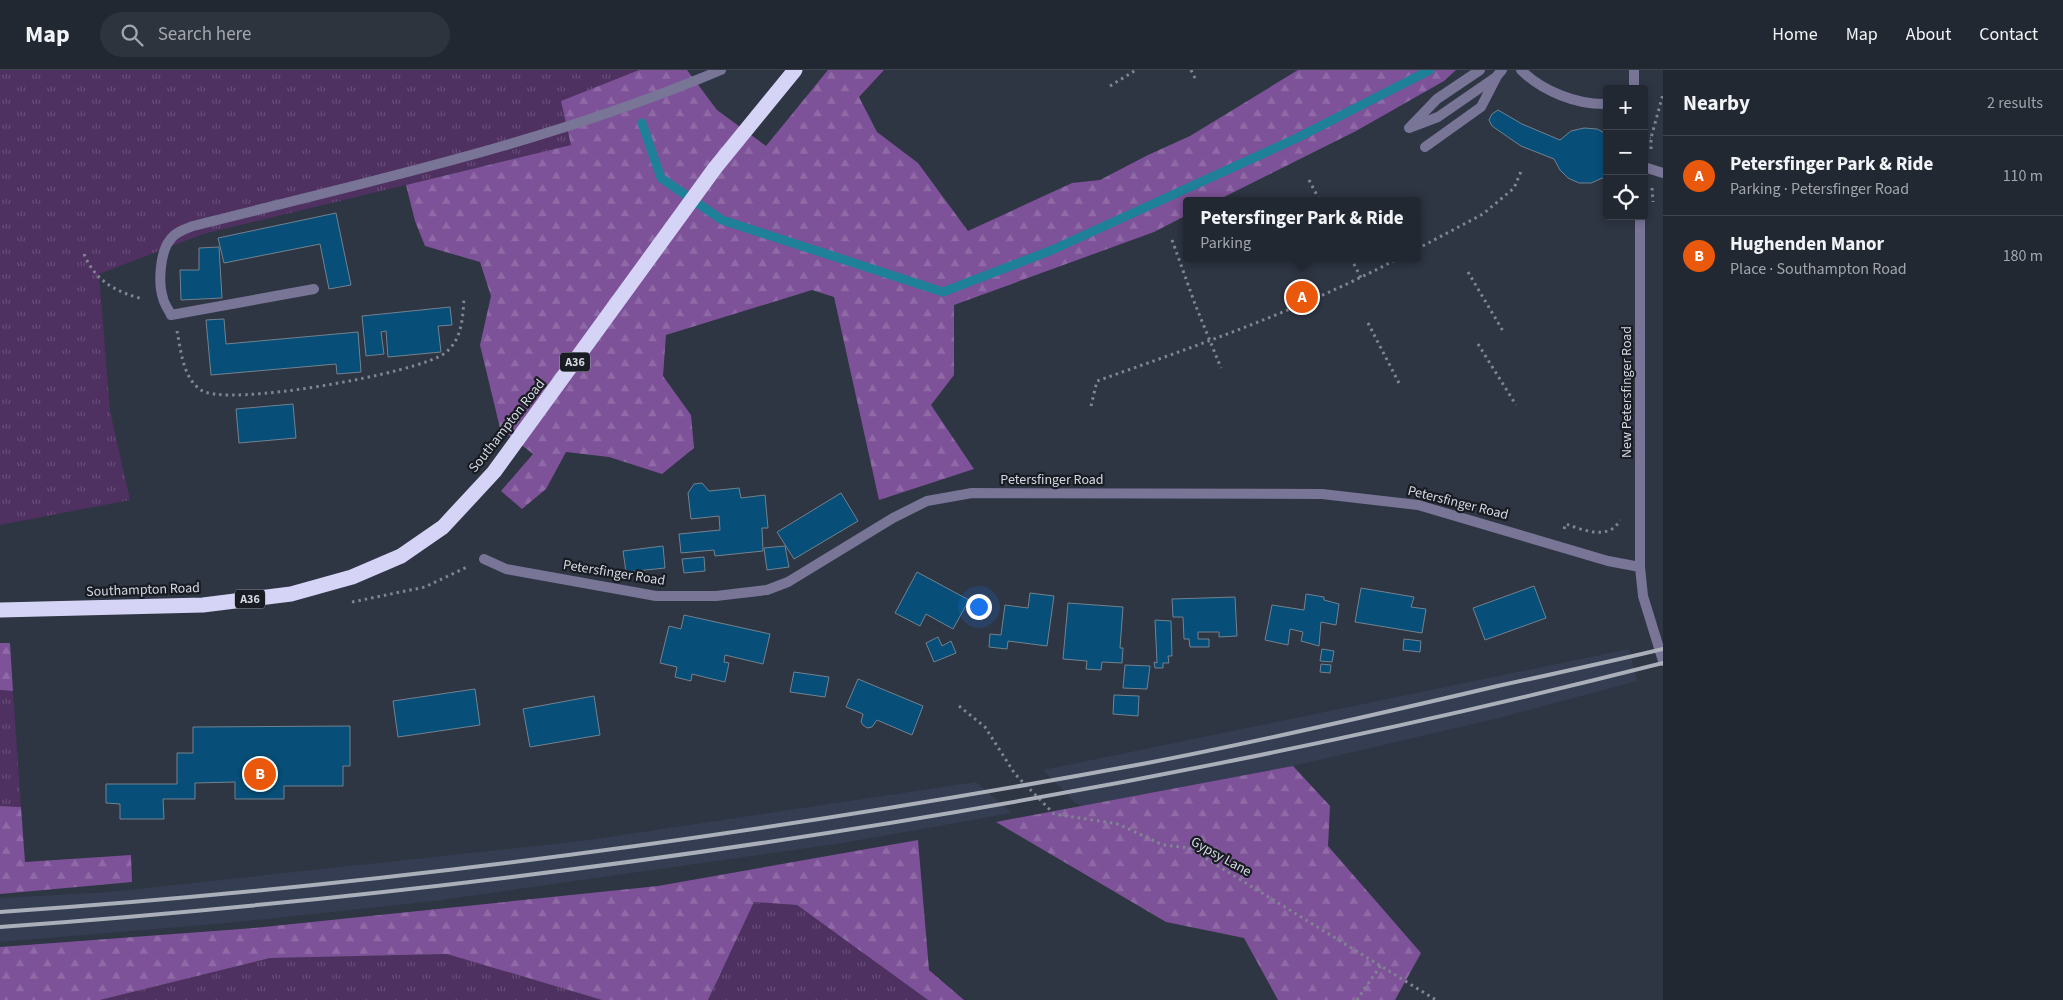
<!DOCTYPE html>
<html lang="en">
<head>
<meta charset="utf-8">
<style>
	:root { --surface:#222832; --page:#2e343e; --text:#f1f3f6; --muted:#a2a6ac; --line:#3f444d; --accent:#ea580c }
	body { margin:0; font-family:"Source Sans 3",sans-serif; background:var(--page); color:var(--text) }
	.controls { position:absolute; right:15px; top:15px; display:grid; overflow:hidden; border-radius:5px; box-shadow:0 2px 8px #0003 }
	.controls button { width:45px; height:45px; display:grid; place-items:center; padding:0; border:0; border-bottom:1px solid var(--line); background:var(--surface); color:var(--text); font:25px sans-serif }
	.you { position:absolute; left:978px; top:536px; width:18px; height:18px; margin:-12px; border:4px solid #fff; border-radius:50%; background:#1a73e8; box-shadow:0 0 0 8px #1a73e833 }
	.badge { display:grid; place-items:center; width:32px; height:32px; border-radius:50%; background:var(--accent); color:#fff; font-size:16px; font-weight:700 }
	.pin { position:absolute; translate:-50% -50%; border:2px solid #fff; box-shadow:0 1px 5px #0006 }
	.popup { position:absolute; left:1183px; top:127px; width:238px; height:65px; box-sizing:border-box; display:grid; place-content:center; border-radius:5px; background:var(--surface); filter:drop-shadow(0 1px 4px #0005); font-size:16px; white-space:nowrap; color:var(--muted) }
	.popup b { font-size:19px; color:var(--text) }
	.popup::after { content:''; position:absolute; left:50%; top:100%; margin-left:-10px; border:10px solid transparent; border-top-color:var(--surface) }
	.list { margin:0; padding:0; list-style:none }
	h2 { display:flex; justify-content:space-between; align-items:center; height:65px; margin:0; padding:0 20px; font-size:21px }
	h2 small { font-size:16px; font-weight:400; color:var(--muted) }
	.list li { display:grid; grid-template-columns:32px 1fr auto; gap:15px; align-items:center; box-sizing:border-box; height:80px; padding:0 20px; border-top:1px solid var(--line) }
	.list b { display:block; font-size:19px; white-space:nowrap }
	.list p { margin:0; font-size:16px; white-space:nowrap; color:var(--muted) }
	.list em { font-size:16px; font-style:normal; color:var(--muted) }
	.icon { flex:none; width:28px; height:28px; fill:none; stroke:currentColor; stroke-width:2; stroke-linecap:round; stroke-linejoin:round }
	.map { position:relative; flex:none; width:1663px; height:930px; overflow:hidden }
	header { display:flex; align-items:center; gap:30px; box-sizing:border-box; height:70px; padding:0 25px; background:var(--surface); border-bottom:1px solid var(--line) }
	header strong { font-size:24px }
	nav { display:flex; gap:28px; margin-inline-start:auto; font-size:18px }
	.search { width:350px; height:45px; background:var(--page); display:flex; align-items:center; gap:12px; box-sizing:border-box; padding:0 18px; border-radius:28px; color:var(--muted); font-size:19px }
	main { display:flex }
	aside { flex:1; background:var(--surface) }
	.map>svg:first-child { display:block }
	.built { fill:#343d52 }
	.grass { fill:url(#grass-tufts) }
	.forest { fill:url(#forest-firs) }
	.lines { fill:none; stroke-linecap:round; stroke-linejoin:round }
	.stream { stroke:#1e8199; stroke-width:9 }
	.building { fill:#074f78; stroke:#72828f }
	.path { stroke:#7f8591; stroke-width:3; stroke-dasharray:2.5 4; stroke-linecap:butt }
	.lane { stroke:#787597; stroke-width:10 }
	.street { stroke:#787597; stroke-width:10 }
	.highway { stroke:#d6d4f6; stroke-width:15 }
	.rail { stroke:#aaafba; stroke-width:4 }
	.labels { text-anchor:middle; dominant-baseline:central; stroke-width:4.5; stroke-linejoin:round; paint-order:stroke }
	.shield { fill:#191c23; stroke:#9ca0a9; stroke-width:1 }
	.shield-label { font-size:12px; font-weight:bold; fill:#d4d8e2 }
	.street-label { font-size:14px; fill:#d4d8e2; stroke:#191c23 }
</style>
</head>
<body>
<header>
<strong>Map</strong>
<div class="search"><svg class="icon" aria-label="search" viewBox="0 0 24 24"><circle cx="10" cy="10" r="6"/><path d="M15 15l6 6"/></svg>Search here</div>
<nav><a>Home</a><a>Map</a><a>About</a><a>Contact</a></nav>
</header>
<main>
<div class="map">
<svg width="1663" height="930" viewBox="0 0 1663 930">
	<defs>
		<pattern id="grass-tufts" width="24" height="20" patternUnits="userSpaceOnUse" patternTransform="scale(1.25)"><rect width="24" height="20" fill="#4e3061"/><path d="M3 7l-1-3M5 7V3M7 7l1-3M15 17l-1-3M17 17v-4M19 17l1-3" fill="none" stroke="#674d77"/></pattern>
		<pattern id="forest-firs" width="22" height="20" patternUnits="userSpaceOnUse" patternTransform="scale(1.25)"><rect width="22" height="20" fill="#7d5298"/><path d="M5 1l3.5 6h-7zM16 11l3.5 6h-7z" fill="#8f6aa6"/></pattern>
	</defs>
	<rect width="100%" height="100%" fill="#2e3543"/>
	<g class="built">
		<path d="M 1629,579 L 1637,611 L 1499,648 L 1293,696 L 1083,736 L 1075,733 L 1043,700 Z"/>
		<path d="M 976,712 L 1012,743 L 843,773 L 435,831 L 229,853 L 0,872 L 0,828 L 109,822 L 582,771 Z"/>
	</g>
	<g class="grass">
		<path d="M 0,0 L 639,0 L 562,31 L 571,75 L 203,164 L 99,204 L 110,341 L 130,430 L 0,455 Z"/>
		<path d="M 0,620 L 13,621 L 21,737 L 0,736 Z"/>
		<path d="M 754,832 L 797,835 L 928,930 L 708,930 Z"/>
		<path d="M 448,884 L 602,930 L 100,930 L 270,888 Z"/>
	</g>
	<g class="forest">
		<path d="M 639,0 L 687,0 L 717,40 L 766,76 L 828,0 L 884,0 L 859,27 L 877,62 L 918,93 L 968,161 L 1072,113 L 1100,110 L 1148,85 L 1190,66 L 1298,0 L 1456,0 L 1444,11 L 1356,61 L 1216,131 L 1187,131 L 1187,145 L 1154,162 L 954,235 L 954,305 L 931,335 L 974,399 L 879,430 L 834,227 L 812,220 L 666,265 L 663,306 L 691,345 L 694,378 L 662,404 L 609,387 L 566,382 L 546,419 L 522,439 L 501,421 L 533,384 L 500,358 L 480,275 L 491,226 L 480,192 L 425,176 L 415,151 L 406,115 L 571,75 L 561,31 Z"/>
		<path d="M 0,573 L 10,573 L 13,621 L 0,620 Z"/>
		<path d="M 1293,696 L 1330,736 L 1328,776 L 1421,883 L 1395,930 L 1278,930 L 1244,868 L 1166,852 L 996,752 Z"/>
		<path d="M 0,736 L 21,737 L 25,792 L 131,785 L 132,812 L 0,824 Z"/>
		<path d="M 918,770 L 929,900 L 964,930 L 928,930 L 797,835 L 754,832 L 708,930 L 602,930 L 447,884 L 270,888 L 100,930 L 0,930 L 0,877 L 254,858 L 658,816 Z"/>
	</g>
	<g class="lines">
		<path class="stream" d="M 642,53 L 661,108 L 722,150 L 943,222 L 1052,180 L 1297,68 L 1430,0"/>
	</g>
	<g class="building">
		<path d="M 1498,40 L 1522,54 L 1560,70 L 1571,61 L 1584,58 L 1597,59 L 1607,64 L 1607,106 L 1591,113 L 1579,113 L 1568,108 L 1560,100 L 1554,89 L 1521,76 L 1492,56 L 1489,50 L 1492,44 Z"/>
		<path d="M 336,143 L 351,215 L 329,219 L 320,174 L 224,193 L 218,168 Z"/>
		<path d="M 219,177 L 222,228 L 181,230 L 180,200 L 199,200 L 199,178 Z"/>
		<path d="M 450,237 L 452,255 L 438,256 L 441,282 L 388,287 L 386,261 L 381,262 L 384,284 L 366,286 L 362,246 Z"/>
		<path d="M 224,249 L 226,274 L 358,262 L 361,302 L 337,304 L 336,294 L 211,305 L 206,250 Z"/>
		<path d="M 293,334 L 296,368 L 239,373 L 236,339 Z"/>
		<path d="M 702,413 L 709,421 L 739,418 L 741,428 L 765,425 L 768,458 L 762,458 L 763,481 L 715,486 L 714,480 L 681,483 L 679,464 L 720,460 L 719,446 L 691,449 L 688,423 L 694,414 Z"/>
		<path d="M 841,423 L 858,451 L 794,489 L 777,462 Z"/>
		<path d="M 663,476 L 665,498 L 626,502 L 623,481 Z"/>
		<path d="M 785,476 L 789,497 L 767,500 L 764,478 Z"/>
		<path d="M 704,487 L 705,501 L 684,503 L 682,489 Z"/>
		<path d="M 917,502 L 969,530 L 953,559 L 926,544 L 920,556 L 895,543 Z"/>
		<path d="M 1534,516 L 1546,548 L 1485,570 L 1473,538 Z"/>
		<path d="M 1361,518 L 1414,527 L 1411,537 L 1426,539 L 1422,563 L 1355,552 Z"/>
		<path d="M 1030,523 L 1054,526 L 1047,576 L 1008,571 L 1007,579 L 989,577 L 990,564 L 1001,565 L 1005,535 L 1028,538 Z"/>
		<path d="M 1306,524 L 1324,527 L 1324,530 L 1339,534 L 1336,555 L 1321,552 L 1319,576 L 1301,571 L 1303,562 L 1290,559 L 1288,575 L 1265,570 L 1272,535 L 1304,540 Z"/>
		<path d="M 1235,527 L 1237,566 L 1219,567 L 1219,562 L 1198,562 L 1198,569 L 1209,569 L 1209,577 L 1190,577 L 1189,569 L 1184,569 L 1183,547 L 1173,547 L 1172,529 Z"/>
		<path d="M 1068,533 L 1123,537 L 1120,578 L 1123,578 L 1122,593 L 1102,592 L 1101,600 L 1086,599 L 1087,591 L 1063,589 Z"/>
		<path d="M 684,545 L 770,564 L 763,594 L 725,585 L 724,592 L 729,593 L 725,612 L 692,604 L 691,611 L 675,607 L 677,597 L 660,593 L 669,556 L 681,559 Z"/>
		<path d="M 1155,550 L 1171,551 L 1172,586 L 1168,586 L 1169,593 L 1163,593 L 1163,598 L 1155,598 L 1154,592 L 1157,593 Z"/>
		<path d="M 938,567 L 942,576 L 951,571 L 956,583 L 934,592 L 926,573 Z"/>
		<path d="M 1404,569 L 1421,571 L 1420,582 L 1403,580 Z"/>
		<path d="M 1322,579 L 1334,581 L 1332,592 L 1320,591 Z"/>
		<path d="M 1321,594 L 1331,595 L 1330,603 L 1320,602 Z"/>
		<path d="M 1125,595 L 1150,596 L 1147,619 L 1123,618 Z"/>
		<path d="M 794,602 L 829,607 L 825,627 L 790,622 Z"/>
		<path d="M 858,609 L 923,636 L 912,665 L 877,650 L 872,657 L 867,658 L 863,655 L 861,652 L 863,644 L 846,637 Z"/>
		<path d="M 475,619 L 480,655 L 398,667 L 393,631 Z"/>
		<path d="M 1114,625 L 1139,626 L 1138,646 L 1113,644 Z"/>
		<path d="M 594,626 L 600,665 L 530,677 L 523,639 Z"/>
		<path d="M 350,656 L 350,696 L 343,696 L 343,716 L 284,716 L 284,729 L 235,729 L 235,712 L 195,713 L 195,729 L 163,729 L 164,749 L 120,749 L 120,734 L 106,733 L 106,714 L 177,714 L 177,683 L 193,683 L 193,657 Z"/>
	</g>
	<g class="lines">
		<g class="path">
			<path d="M 1191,0 L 1196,10"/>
			<path d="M 1110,16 L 1136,0"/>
			<path d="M 1644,68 L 1651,68"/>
			<path d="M 1651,79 L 1651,68 L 1663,24"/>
			<path d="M 1309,110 L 1320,131"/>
			<path d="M 1652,118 L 1653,132"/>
			<path d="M 1172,170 L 1195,234 L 1221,298"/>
			<path d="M 1417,179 L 1483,144 L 1514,118 L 1522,99"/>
			<path d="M 84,184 C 95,211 116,222 143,229"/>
			<path d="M 1351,188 L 1361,208"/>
			<path d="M 1468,202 L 1503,261"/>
			<path d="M 1368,253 L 1400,315"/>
			<path d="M 177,261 C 181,281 183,308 201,320 C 225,338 420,303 445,283 C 462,270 463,247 464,227"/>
			<path d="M 1478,274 L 1516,335"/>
			<path d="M 1091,336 L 1097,311 C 1199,275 1303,239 1399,188"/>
			<path d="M 1564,459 L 1566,454 C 1583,460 1609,471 1620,450"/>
			<path d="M 352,532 L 425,517 L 467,497"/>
			<path d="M 959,636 L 985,657 L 1015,704 L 1054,744 L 1118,754 L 1163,775 L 1189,778 L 1436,930"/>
			<path d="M 1357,930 L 1381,895"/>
		</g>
		<g class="lane">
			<path d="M 1521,0 C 1542,21 1577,35 1607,34"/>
			<path d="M 1411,56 L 1437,29 L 1480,0"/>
			<path d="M 1409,58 L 1438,47 L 1496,7 L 1502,0"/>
			<path d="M 1425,77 L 1481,37 L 1496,8"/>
			<path d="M 1644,97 L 1663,103"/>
			<path d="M 314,219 L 171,245 C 169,240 164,234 163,228 C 158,213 160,182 170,170 C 175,162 185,159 193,156 C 371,111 551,72 721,0"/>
		</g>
		<g class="street">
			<path d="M 1634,0 L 1634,19"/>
			<path d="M 1640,146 L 1640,497 L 1643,526 L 1663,591"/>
			<path d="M 484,489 L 506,499 L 656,526 L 716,526 L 767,520 L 788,512 L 893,448 L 927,431 L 972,423 L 1322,424 L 1418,435 L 1608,491 L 1640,497"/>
		</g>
		<path class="highway" d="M 0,540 L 203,535 L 291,524 L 352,507 L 401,486 L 443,457 L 494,402 L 715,98 L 795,0"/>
		<g class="rail">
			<path d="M 0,842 C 383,816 764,764 1142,694 C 1258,672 1374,645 1489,618 C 1547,605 1605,593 1663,579"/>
			<path d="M 0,857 C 560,816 1118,731 1663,593"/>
		</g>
	</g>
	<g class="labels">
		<g class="shield">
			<rect x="560" y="282.5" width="30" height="19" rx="4"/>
			<rect x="235" y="519.5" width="30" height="19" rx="4"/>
		</g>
		<g class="shield-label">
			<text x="575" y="292">A36</text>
			<text x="250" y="529">A36</text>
		</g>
		<g class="street-label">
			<text transform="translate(1627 322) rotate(-90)">New Petersfinger Road</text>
			<text transform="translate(507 356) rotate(-52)">Southampton Road</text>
			<text x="1052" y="410">Petersfinger Road</text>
			<text transform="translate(1458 433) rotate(14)">Petersfinger Road</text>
			<text transform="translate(614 503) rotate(9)">Petersfinger Road</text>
			<text transform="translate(143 520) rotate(-2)">Southampton Road</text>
			<text transform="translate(1221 787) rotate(29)">Gypsy Lane</text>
		</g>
	</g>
</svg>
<div class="controls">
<button>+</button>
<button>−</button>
<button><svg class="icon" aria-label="locate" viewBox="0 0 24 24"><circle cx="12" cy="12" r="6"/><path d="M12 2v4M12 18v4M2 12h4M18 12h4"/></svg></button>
</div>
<div class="you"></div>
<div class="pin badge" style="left:1302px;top:227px">A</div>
<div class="popup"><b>Petersfinger Park &amp; Ride</b>Parking</div>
<div class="pin badge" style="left:260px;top:704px">B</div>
</div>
<aside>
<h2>Nearby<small>2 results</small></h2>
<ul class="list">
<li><span class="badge">A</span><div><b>Petersfinger Park &amp; Ride</b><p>Parking · Petersfinger Road</p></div><em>110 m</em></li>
<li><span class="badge">B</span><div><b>Hughenden Manor</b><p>Place · Southampton Road</p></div><em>180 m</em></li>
</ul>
</aside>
</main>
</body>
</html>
